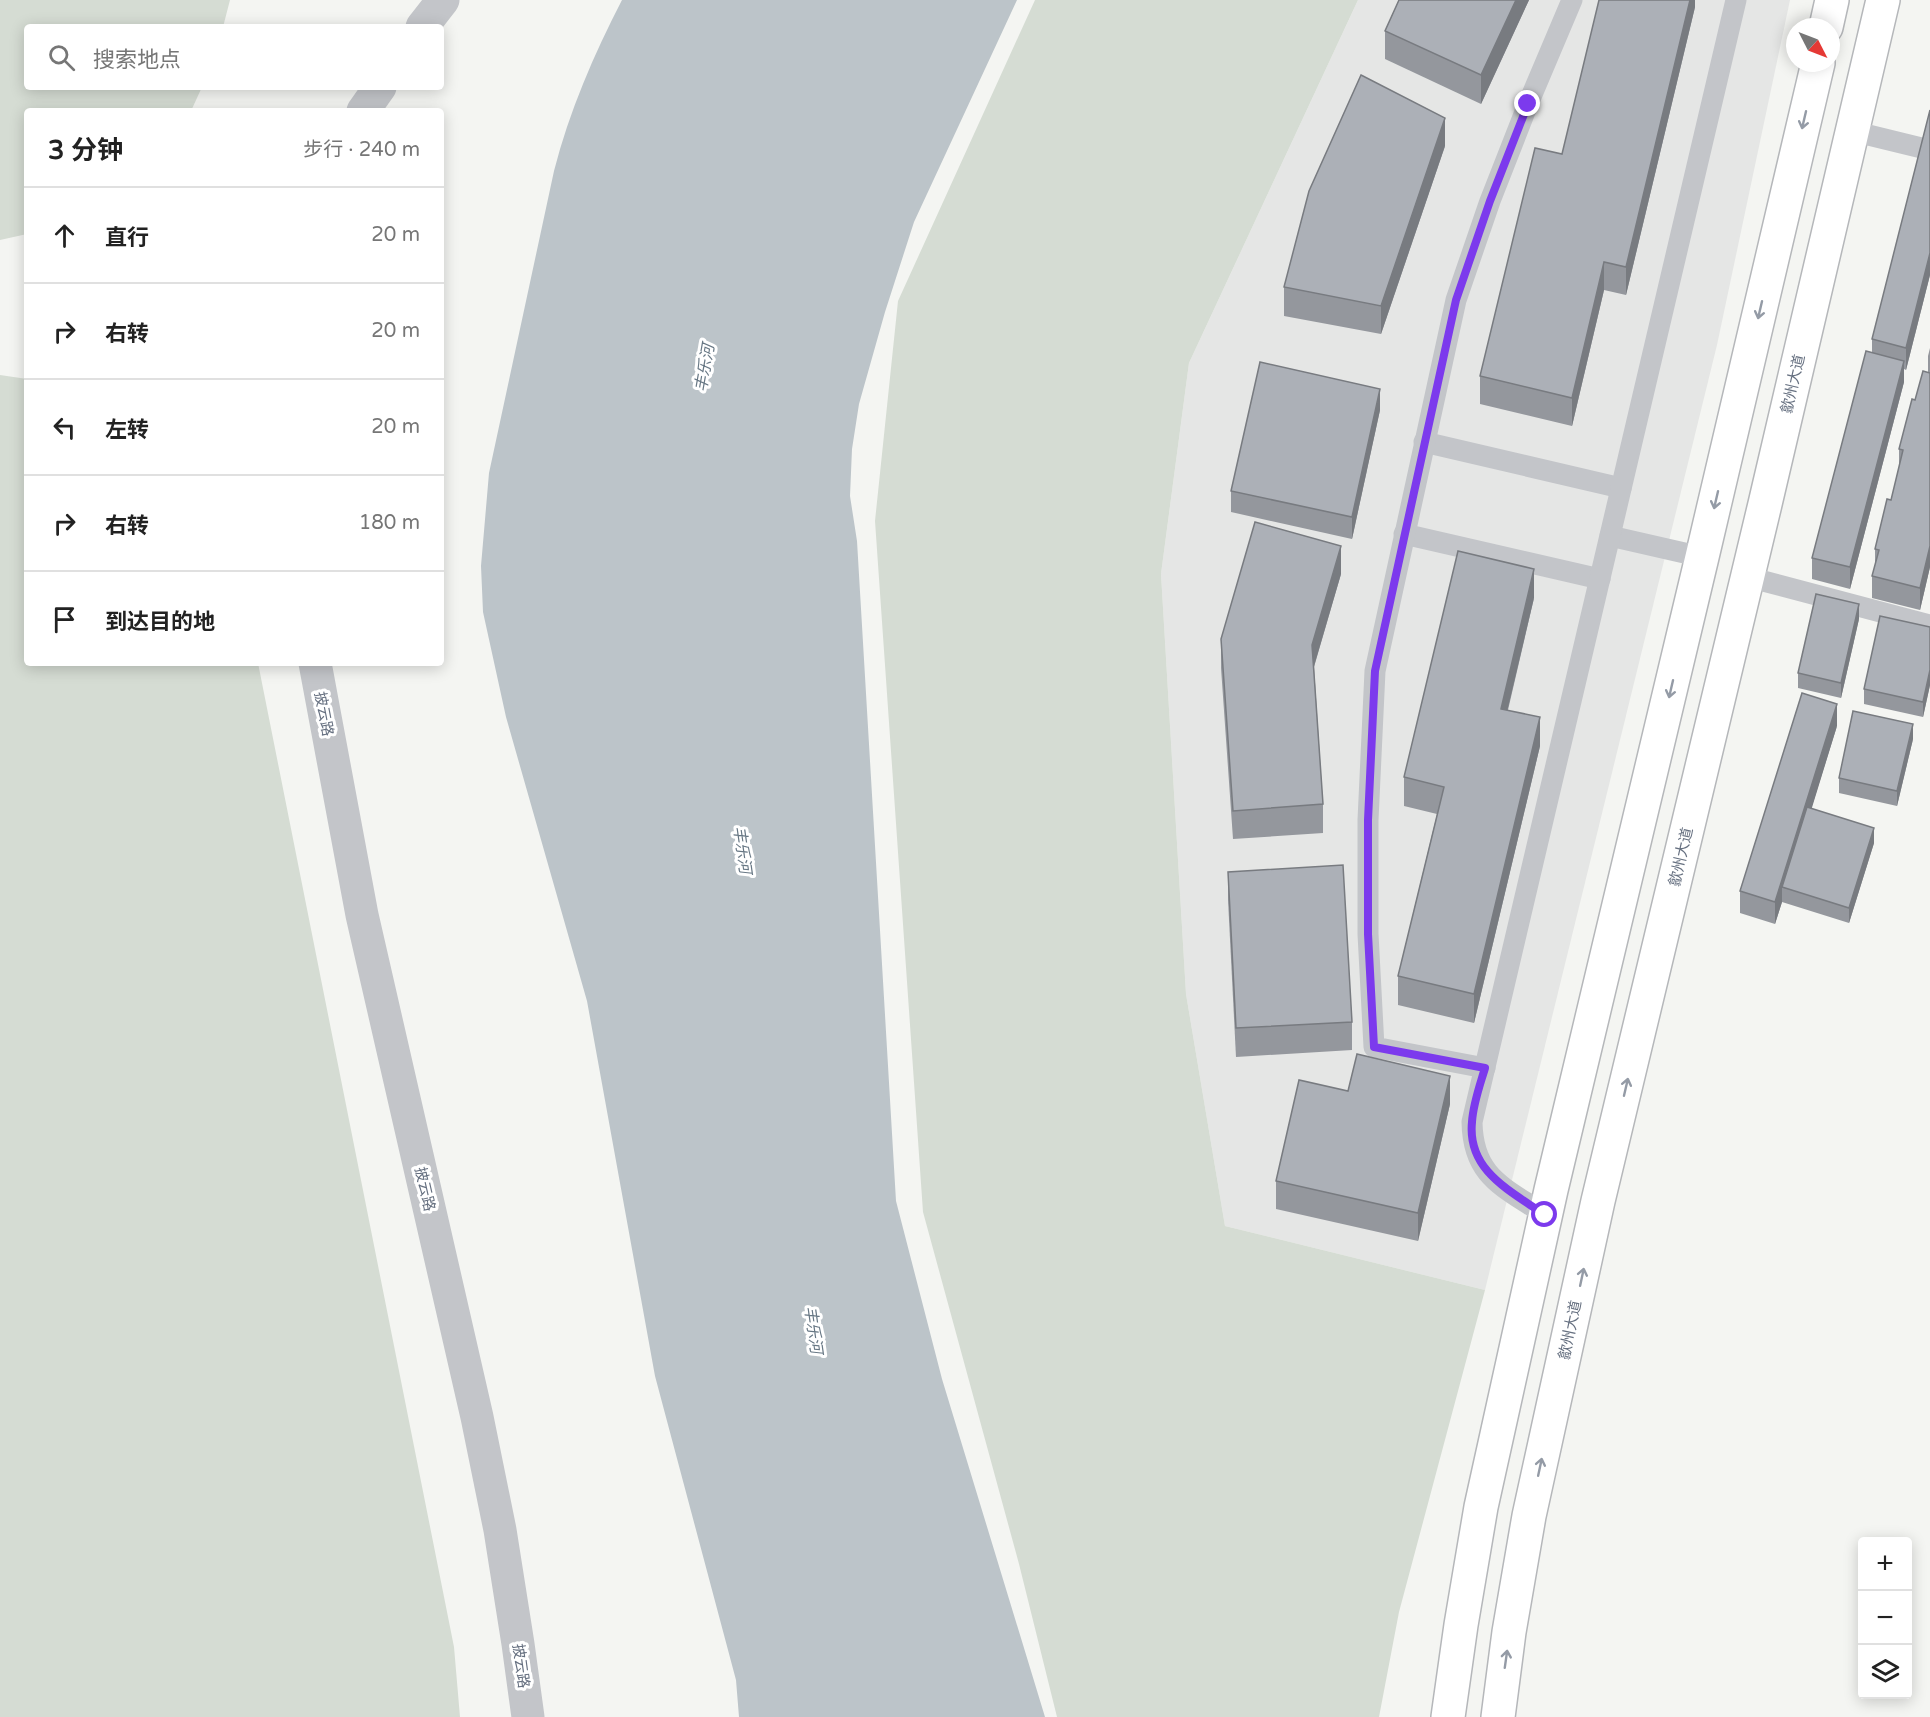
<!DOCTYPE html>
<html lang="zh">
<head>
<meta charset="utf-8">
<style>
	:root { --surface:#fff; --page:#f6f6f6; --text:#222; --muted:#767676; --line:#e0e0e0 }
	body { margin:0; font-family:"Varela Round","Noto Sans SC",sans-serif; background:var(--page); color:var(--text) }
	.controls { position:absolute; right:18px; bottom:18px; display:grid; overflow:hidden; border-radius:6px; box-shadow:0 3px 15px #0003 }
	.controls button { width:54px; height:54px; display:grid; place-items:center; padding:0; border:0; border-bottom:2px solid var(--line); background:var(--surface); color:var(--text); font:30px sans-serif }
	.compass { position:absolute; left:1786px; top:18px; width:54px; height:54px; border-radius:50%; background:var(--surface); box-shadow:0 3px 15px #0003; rotate:132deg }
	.stop { position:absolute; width:18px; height:18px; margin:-14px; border:4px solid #7c3aed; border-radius:50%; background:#fff }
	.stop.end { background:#7c3aed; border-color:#fff; box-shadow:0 2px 6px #0008 }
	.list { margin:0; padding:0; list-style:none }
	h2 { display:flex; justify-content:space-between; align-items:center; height:78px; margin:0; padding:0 24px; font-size:26px }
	h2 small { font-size:20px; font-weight:400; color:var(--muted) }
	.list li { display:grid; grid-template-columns:39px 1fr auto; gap:18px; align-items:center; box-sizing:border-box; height:96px; padding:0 24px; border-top:2px solid var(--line) }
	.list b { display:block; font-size:22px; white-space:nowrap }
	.list em { font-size:20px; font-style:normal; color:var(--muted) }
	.icon { flex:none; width:33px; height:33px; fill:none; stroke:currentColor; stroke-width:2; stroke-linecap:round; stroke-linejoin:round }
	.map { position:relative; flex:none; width:1930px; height:1717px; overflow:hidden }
	.search { position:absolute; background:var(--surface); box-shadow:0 3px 15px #0003; left:24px; top:24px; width:420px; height:66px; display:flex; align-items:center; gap:15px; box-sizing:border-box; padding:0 21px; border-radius:6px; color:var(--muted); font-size:22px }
	.panel { position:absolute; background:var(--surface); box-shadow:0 3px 15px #0003; left:24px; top:108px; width:420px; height:558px; border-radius:6px }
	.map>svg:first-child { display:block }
	.built { fill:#e5e6e5 }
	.green { fill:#d5dcd3 }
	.water { fill:#bcc4c9 }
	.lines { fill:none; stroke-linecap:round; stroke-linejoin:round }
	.trunk-casing { stroke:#b5b7ba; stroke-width:36 }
	.service { stroke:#c3c5c9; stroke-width:21 }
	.minor { stroke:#c3c5c9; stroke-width:33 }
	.trunk { stroke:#fff; stroke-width:33 }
	.wall { fill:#94979d }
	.shaded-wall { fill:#787b80 }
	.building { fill:#acb0b7; stroke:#787b80; stroke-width:1.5 }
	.oneway { stroke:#949ba6 }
	.route { stroke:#7c3aed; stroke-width:8 }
	.labels { text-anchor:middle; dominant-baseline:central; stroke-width:6; stroke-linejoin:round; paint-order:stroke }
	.street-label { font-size:15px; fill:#667080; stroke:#fff }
	.water-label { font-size:16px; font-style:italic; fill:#677784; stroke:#fff }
</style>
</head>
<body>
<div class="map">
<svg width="1930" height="1717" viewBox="0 0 1930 1717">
	<rect width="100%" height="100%" fill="#f4f5f2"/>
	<path class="built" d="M 1358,0 L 1790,0 L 1717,345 L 1485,1290 L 1225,1226 L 1186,994 L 1161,574 L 1189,363 Z"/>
	<g class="green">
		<path d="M 0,0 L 230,0 L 223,27 L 27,27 L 27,87 L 202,87 L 191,111 L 27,111 L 27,234 L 0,240 Z"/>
		<path d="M 1035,0 L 1358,0 L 1189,363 L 1161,574 L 1186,994 L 1225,1226 L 1485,1290 L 1399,1612 L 1379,1717 L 1057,1717 L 1019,1564 L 923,1212 L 875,521 L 898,301 Z"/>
		<path d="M 0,375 L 27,379 L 27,663 L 258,663 L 454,1647 L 460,1717 L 0,1717 Z"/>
	</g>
	<path class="water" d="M 622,0 L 1017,0 L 914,222 L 885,312 L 859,404 L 852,449 L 850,496 L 857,541 L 896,1201 L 942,1379 L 1045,1717 L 739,1717 L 736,1680 L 655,1376 L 587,1001 L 506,717 L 483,612 L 481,566 L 489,473 L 554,171 C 569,112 594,54 622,0 Z"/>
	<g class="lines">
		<g class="trunk-casing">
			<g id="trunk">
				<path d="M 1826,27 L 1832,0"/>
				<path d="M 1448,1717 L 1461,1625 L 1481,1507 L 1551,1190 L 1702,557 L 1818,63"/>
				<path d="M 1498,1717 L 1509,1632 L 1529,1516 L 1598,1201 L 1765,504 L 1883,0"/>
			</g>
		</g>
		<g class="service">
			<path d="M 1852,131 L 1930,150"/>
			<path d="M 1424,442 L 1621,488"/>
			<path d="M 1404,534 L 1600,579"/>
			<path d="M 1610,536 L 1702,557"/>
			<path d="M 1748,577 L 1930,625"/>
			<path d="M 1485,1068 L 1374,1047 L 1368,934 L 1368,820 L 1375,671 L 1456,300 L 1490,201 L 1528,104 L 1572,0"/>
			<path d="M 1545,1215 C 1505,1187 1473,1178 1472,1122 L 1736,0"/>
		</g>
		<g class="minor">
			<path d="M 422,27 L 443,0"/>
			<path d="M 363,111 L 380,87"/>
			<path d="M 315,663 L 362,915 L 477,1417 L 500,1530 L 518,1644 L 528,1717"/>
		</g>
		<use href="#trunk" class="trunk"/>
	</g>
	<g class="wall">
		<path d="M 1399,0 L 1529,0 L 1481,104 L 1385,59 L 1385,31 Z"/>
		<path d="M 1695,0 L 1695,7 L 1626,295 L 1604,290 L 1572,426 L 1480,404 L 1480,376 L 1562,154 Z"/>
		<path d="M 1930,110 L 1930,275 L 1906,370 L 1904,369 L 1904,382 L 1850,589 L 1812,579 L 1812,558 L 1872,352 L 1872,339 Z"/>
		<path d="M 1445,146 L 1381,334 L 1284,316 L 1284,287 Z"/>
		<path d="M 1930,348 L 1930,567 L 1920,610 L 1872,598 L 1872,576 L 1875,566 L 1875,549 L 1891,500 L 1899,467 L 1899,449 L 1915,400 L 1928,372 L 1928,356 Z"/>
		<path d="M 1380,410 L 1352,539 L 1231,512 L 1231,491 Z"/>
		<path d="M 1341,574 L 1314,667 L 1323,804 L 1323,833 L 1233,839 L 1221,668 L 1221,639 Z"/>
		<path d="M 1534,598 L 1508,710 L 1540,746 L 1474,1023 L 1398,1005 L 1398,976 L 1437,814 L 1404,806 L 1404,777 Z"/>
		<path d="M 1859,619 L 1841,698 L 1798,688 L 1798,673 Z"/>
		<path d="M 1930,627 L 1930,685 L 1923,717 L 1864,704 L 1864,689 Z"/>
		<path d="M 1837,726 L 1811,809 L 1874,843 L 1849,923 L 1782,902 L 1775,924 L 1740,913 L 1740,891 Z"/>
		<path d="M 1913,739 L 1897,806 L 1839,793 L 1839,778 Z"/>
		<path d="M 1228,872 L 1352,1022 L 1352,1050 L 1236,1057 L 1228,900 Z"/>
		<path d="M 1348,1091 L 1450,1104 L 1418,1241 L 1276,1209 L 1276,1181 Z"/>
	</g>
	<g class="shaded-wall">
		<path d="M 1516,0 L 1529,0 L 1481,104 L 1481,75 Z"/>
		<path d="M 1690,0 L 1695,0 L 1695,7 L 1626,295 L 1626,267 Z"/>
		<path d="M 1445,118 L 1445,146 L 1381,334 L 1381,306 Z"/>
		<path d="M 1930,253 L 1930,275 L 1906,370 L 1906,348 Z"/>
		<path d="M 1604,262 L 1604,290 L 1572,426 L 1572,398 Z"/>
		<path d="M 1904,361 L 1904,382 L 1850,589 L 1850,567 Z"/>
		<path d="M 1380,389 L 1380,410 L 1352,539 L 1352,517 Z"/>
		<path d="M 1341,546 L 1341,574 L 1312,673 L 1312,645 Z"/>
		<path d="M 1930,546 L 1930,567 L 1920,610 L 1920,588 Z"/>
		<path d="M 1534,569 L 1534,598 L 1501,737 L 1501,709 Z"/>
		<path d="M 1859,604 L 1859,619 L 1841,698 L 1841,683 Z"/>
		<path d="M 1930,670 L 1930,685 L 1923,717 L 1923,702 Z"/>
		<path d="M 1837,704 L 1837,726 L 1787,889 L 1782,887 L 1782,902 L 1775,924 L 1775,902 Z"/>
		<path d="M 1540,717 L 1540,746 L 1474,1023 L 1474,994 Z"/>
		<path d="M 1913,724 L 1913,739 L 1897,806 L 1897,791 Z"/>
		<path d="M 1874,828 L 1874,843 L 1849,923 L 1849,908 Z"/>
		<path d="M 1450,1076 L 1450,1104 L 1418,1241 L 1418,1213 Z"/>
	</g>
	<g class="building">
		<path d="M 1399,0 L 1516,0 L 1481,75 L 1385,31 Z"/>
		<path d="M 1599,0 L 1690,0 L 1626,267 L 1604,262 L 1572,398 L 1480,376 L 1535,148 L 1562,154 Z"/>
		<path d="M 1361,75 L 1445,118 L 1381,306 L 1284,287 L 1309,191 Z"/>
		<path d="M 1930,110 L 1930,253 L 1906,348 L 1872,339 Z"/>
		<path d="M 1866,351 L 1904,361 L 1850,567 L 1812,558 Z"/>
		<path d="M 1260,362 L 1380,389 L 1352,517 L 1231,491 Z"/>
		<path d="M 1923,371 L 1930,373 L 1930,546 L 1920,588 L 1872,576 L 1879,550 L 1875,549 L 1887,499 L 1891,500 L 1903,450 L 1899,449 L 1912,399 L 1915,400 Z"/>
		<path d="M 1255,522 L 1341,546 L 1312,645 L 1323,804 L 1233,811 L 1221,639 Z"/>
		<path d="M 1458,551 L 1534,569 L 1501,709 L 1540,717 L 1474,994 L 1398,976 L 1444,787 L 1404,777 Z"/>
		<path d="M 1816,594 L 1859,604 L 1841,683 L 1798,673 Z"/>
		<path d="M 1880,616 L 1930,627 L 1930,670 L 1923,702 L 1864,689 Z"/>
		<path d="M 1802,693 L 1837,704 L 1775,902 L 1740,891 Z"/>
		<path d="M 1853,711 L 1913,724 L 1897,791 L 1839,778 Z"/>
		<path d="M 1807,807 L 1874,828 L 1849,908 L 1782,887 Z"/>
		<path d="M 1343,865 L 1352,1022 L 1236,1028 L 1228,872 Z"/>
		<path d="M 1357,1054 L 1450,1076 L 1418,1213 L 1276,1181 L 1299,1080 L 1348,1091 Z"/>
	</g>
	<defs><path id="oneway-shaft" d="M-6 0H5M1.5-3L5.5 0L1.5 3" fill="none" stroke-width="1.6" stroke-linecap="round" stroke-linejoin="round" transform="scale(1.5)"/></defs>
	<g class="oneway">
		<use href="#oneway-shaft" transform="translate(1804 120) rotate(103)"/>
		<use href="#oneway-shaft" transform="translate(1760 310) rotate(103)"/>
		<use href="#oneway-shaft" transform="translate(1716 500) rotate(103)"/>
		<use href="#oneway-shaft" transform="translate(1671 689) rotate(103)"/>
		<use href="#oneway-shaft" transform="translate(1626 1087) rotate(-77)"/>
		<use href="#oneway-shaft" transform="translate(1582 1277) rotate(-78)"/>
		<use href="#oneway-shaft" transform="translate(1540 1467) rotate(-78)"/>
		<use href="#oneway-shaft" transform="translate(1506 1659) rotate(-82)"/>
	</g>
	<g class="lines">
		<path class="route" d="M 1528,104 L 1490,201 L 1456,300 L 1375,671 L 1368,820 L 1368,934 L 1374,1047 L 1485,1068 C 1480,1085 1473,1104 1472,1122 C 1467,1171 1511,1191 1545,1215"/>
	</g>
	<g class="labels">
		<g class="street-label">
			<text transform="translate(1793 384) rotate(-77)">歙州大道</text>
			<text transform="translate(324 714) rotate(79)">披云路</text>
			<text transform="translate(1681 857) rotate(-77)">歙州大道</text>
			<text transform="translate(425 1189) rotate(77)">披云路</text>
			<text transform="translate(1570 1330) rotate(-78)">歙州大道</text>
			<text transform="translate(521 1666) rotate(82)">披云路</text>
		</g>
		<g class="water-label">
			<text transform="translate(705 368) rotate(-80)">丰乐河</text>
			<text transform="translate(742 850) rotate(82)">丰乐河</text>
			<text transform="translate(813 1330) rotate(82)">丰乐河</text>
		</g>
	</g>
</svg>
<div class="controls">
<button>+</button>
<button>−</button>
<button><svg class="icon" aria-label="layers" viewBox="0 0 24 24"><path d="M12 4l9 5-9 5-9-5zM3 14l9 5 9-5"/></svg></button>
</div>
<svg class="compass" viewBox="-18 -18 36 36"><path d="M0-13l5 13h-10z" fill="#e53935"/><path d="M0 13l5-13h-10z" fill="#767676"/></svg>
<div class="stop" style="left:1545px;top:1215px"></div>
<div class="stop end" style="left:1528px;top:104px"></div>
<div class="search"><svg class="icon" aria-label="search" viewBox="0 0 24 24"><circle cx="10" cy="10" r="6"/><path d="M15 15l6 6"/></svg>搜索地点</div>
<section class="panel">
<h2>3 分钟<small>步行 · 240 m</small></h2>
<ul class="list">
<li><svg class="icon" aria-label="ahead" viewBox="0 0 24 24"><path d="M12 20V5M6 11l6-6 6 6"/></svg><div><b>直行</b></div><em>20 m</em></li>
<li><svg class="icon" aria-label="right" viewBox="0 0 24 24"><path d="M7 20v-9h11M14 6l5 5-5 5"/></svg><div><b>右转</b></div><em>20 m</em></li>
<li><svg class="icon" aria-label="left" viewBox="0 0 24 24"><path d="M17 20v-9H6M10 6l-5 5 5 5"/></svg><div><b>左转</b></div><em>20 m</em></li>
<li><svg class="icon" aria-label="right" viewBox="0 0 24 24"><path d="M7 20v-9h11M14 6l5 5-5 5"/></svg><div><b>右转</b></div><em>180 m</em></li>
<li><svg class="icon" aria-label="arrive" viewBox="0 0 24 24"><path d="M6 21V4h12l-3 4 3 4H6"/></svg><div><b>到达目的地</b></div></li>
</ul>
</section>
</div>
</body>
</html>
